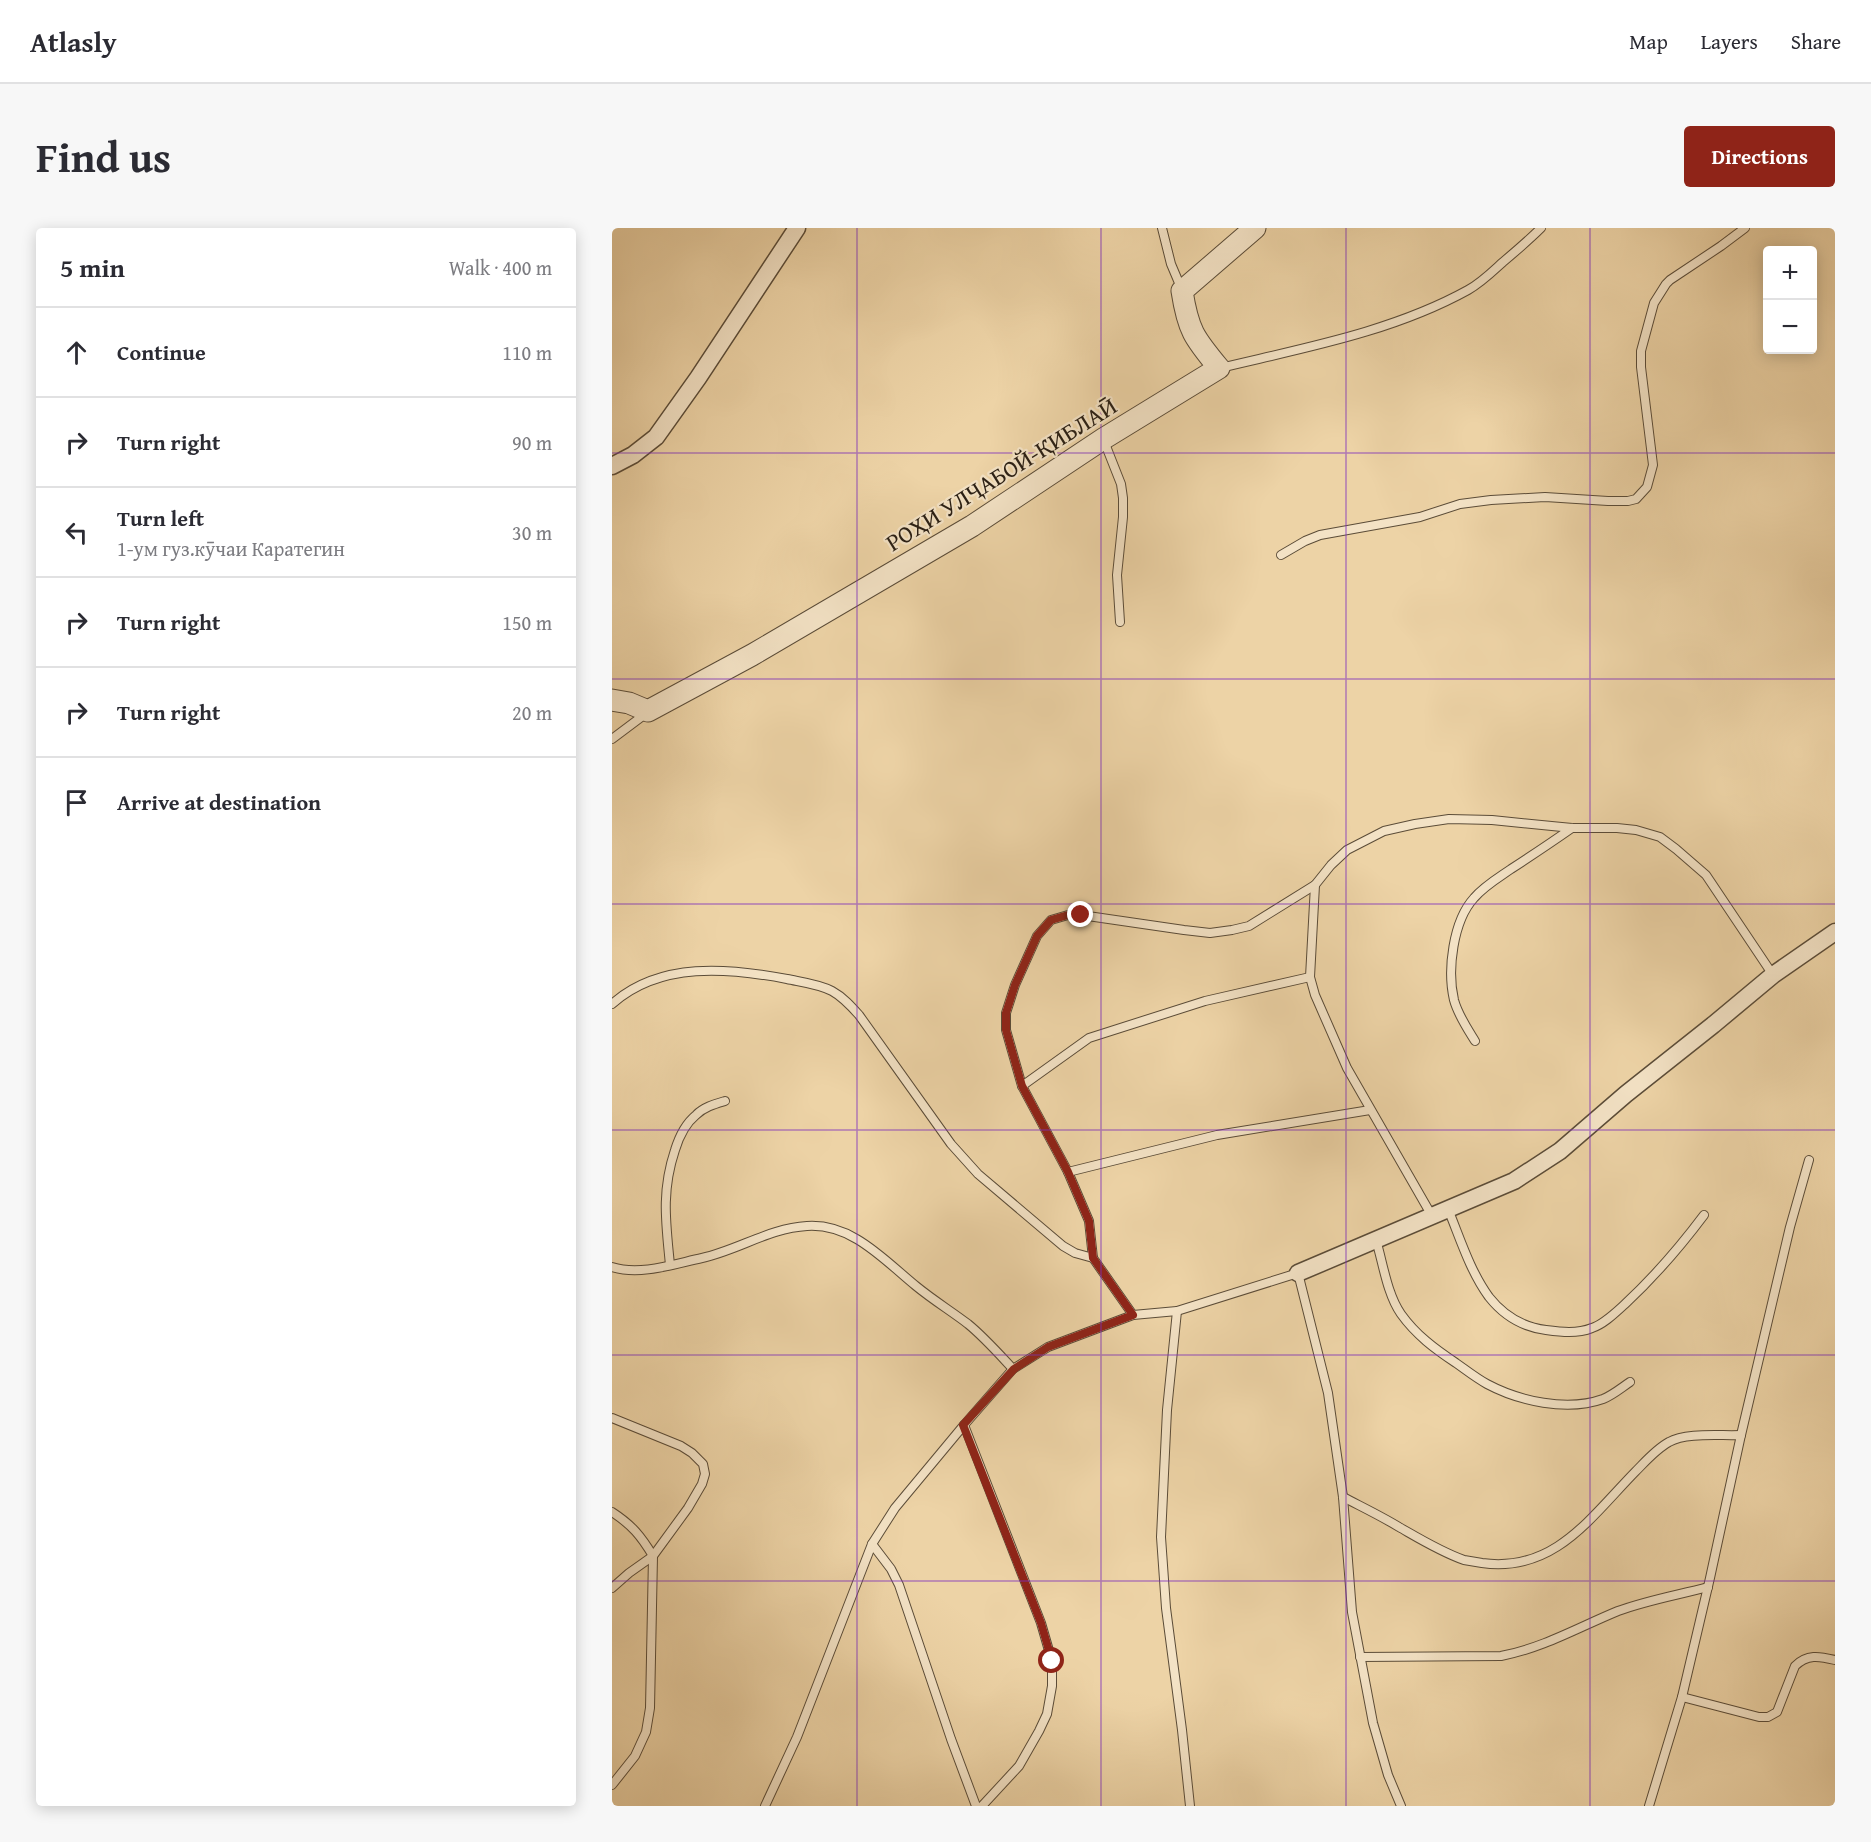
<!DOCTYPE html>
<html lang="en">
<head>
<meta charset="utf-8">
<style>
	:root { --surface:#fff; --page:#f7f7f7; --text:#2b2b33; --muted:#7c7c81; --line:#e1e1e2; --accent:#8f2418 }
	body { margin:0; font-family:"Gentium Book Plus",serif; background:var(--page); color:var(--text) }
	.controls { position:absolute; right:18px; top:18px; display:grid; overflow:hidden; border-radius:6px; box-shadow:0 3px 15px #0003 }
	.controls button { width:54px; height:54px; display:grid; place-items:center; padding:0; border:0; border-bottom:2px solid var(--line); background:var(--surface); color:var(--text); font:30px sans-serif }
	.stop { position:absolute; width:18px; height:18px; margin:-14px; border:4px solid #8f2418; border-radius:50%; background:#fff }
	.stop.end { background:#8f2418; border-color:#fff; box-shadow:0 2px 6px #0008 }
	.list { margin:0; padding:0; list-style:none }
	h2 { display:flex; justify-content:space-between; align-items:center; height:78px; margin:0; padding:0 24px; font-size:26px }
	h2 small { font-size:20px; font-weight:400; color:var(--muted) }
	.list li { display:grid; grid-template-columns:39px 1fr auto; gap:18px; align-items:center; box-sizing:border-box; height:90px; padding:0 24px; border-top:2px solid var(--line) }
	.list b { display:block; font-size:22px; white-space:nowrap }
	.list p { margin:0; font-size:20px; white-space:nowrap; color:var(--muted) }
	.list em { font-size:20px; font-style:normal; color:var(--muted) }
	.icon { flex:none; width:33px; height:33px; fill:none; stroke:currentColor; stroke-width:2; stroke-linecap:round; stroke-linejoin:round }
	.map { position:relative; flex:none; width:1223px; height:1578px; overflow:hidden; border-radius:6px }
	header { display:flex; align-items:center; gap:36px; box-sizing:border-box; height:84px; padding:0 30px; background:var(--surface); border-bottom:2px solid var(--line) }
	header strong { font-size:28px }
	nav { display:flex; gap:33px; margin-inline-start:auto; font-size:21px }
	.intro { display:flex; align-items:center; justify-content:space-between; box-sizing:border-box; height:144px; padding:0 36px }
	h1 { margin:0; font-size:42px }
	.button { padding:15px 27px; border-radius:6px; background:var(--accent); color:#fff; font-size:21px; font-weight:700 }
	main { display:flex; gap:36px; padding:0 36px }
	aside { flex:1; background:var(--surface); border-radius:6px; box-shadow:0 3px 15px #0003 }
	.map>svg:first-child { display:block }
	.lines { fill:none; stroke-linecap:round; stroke-linejoin:round }
	.service-casing { stroke:#5b4c38; stroke-width:10 }
	.minor-casing { stroke:#5b4c38; stroke-width:19 }
	.tertiary-casing { stroke:#5b4c38; stroke-width:23 }
	.service { stroke:#f3e2c5; stroke-width:8 }
	.minor { stroke:#f3e2c5; stroke-width:16 }
	.tertiary { stroke:#f3e2c5; stroke-width:21 }
	.route { stroke:#8f2418; stroke-width:8 }
	.grid { fill:none; stroke:#7b2cbf; stroke-width:1.5; stroke-opacity:0.55 }
	.labels { text-anchor:middle; dominant-baseline:central; stroke-width:4.5; stroke-linejoin:round; paint-order:stroke }
	.street-label { font-size:24px; fill:#2a1f14; stroke:#f3e2c5 }
</style>
</head>
<body>
<header>
<strong>Atlasly</strong>
<nav><a>Map</a><a>Layers</a><a>Share</a></nav>
</header>
<div class="intro"><h1>Find us</h1><a class="button">Directions</a></div>
<main>
<aside>
<h2>5 min<small>Walk · 400 m</small></h2>
<ul class="list">
<li><svg class="icon" aria-label="ahead" viewBox="0 0 24 24"><path d="M12 20V5M6 11l6-6 6 6"/></svg><div><b>Continue</b></div><em>110 m</em></li>
<li><svg class="icon" aria-label="right" viewBox="0 0 24 24"><path d="M7 20v-9h11M14 6l5 5-5 5"/></svg><div><b>Turn right</b></div><em>90 m</em></li>
<li><svg class="icon" aria-label="left" viewBox="0 0 24 24"><path d="M17 20v-9H6M10 6l-5 5 5 5"/></svg><div><b>Turn left</b><p>1-ум гуз.кӯчаи Каратегин</p></div><em>30 m</em></li>
<li><svg class="icon" aria-label="right" viewBox="0 0 24 24"><path d="M7 20v-9h11M14 6l5 5-5 5"/></svg><div><b>Turn right</b></div><em>150 m</em></li>
<li><svg class="icon" aria-label="right" viewBox="0 0 24 24"><path d="M7 20v-9h11M14 6l5 5-5 5"/></svg><div><b>Turn right</b></div><em>20 m</em></li>
<li><svg class="icon" aria-label="arrive" viewBox="0 0 24 24"><path d="M6 21V4h12l-3 4 3 4H6"/></svg><div><b>Arrive at destination</b></div></li>
</ul>
</aside>
<div class="map">
<svg width="1223" height="1578" viewBox="0 0 1223 1578">
	<rect width="100%" height="100%" fill="#edd3a6"/>
	<filter id="stains"><feTurbulence type="fractalNoise" baseFrequency=".00333" numOctaves="4"/><feColorMatrix values="0 0 0 0 .2 0 0 0 0 .09 0 0 0 0 .02 0 0 0 .5 -.17"/></filter>
	<radialGradient id="worn" r=".72"><stop offset=".6" stop-color="#630" stop-opacity="0"/><stop offset="1" stop-color="#630" stop-opacity=".3"/></radialGradient>
	<g class="lines">
		<g class="service-casing">
			<g id="service">
				<path d="M 550,0 L 559,36 L 570,62"/>
				<path d="M 608,140 C 691,120 780,104 856,62 C 869,55 880,44 891,34 C 904,23 917,12 929,0"/>
				<path d="M 492,213 L 509,256 L 511,270 L 511,289 L 505,347 L 508,394"/>
				<path d="M 669,327 L 693,313 L 708,307 L 808,289 L 848,276 L 879,272 L 933,269 L 996,273 L 1016,273 L 1024,271 L 1035,259 L 1041,237 L 1029,139 L 1029,123 L 1042,75 L 1054,56 L 1058,52 L 1109,18 L 1133,0"/>
				<path d="M 0,511 L 36,484"/>
				<path d="M 703,657 L 698,749 L 703,767 L 735,840 L 820,988"/>
				<path d="M 0,776 C 48,733 117,740 175,751 C 189,754 207,756 220,763 C 231,769 239,778 247,787 L 339,916 L 366,946 L 451,1018 L 463,1025 L 481,1030 L 521,1087"/>
				<path d="M 863,813 C 855,800 846,787 842,772 C 835,742 841,693 862,670 C 872,658 886,650 899,641 C 919,628 940,614 960,600"/>
				<path d="M 410,858 L 477,810 L 593,773 L 698,749"/>
				<path d="M 456,944 L 605,907 L 758,882"/>
				<path d="M 836,981 C 848,1010 858,1043 877,1069 C 892,1088 910,1099 934,1102 C 949,1104 965,1106 980,1100 C 992,1096 1003,1085 1013,1076 C 1042,1049 1068,1019 1092,987"/>
				<path d="M 764,1012 C 771,1035 775,1066 789,1086 C 804,1107 823,1121 844,1135 C 854,1142 864,1150 875,1156 C 907,1173 955,1184 991,1171 C 1001,1167 1009,1160 1018,1154"/>
				<path d="M 481,1030 L 477,993 L 456,944 L 410,858 L 394,802 L 394,785 L 403,757 L 425,708 L 439,692 L 456,687 L 469,687 L 572,702 L 598,705 L 620,702 L 637,698 L 703,657 L 719,637 L 735,622 L 772,603 L 803,596 L 837,591 L 880,592 L 960,600 L 1005,600 L 1024,602 L 1048,609 L 1064,621 L 1094,647 L 1161,747"/>
				<path d="M 58,1037 C 54,995 49,964 63,922 C 67,909 73,896 84,887 C 92,879 103,876 113,873"/>
				<path d="M 0,1039 C 28,1048 62,1036 90,1030 C 126,1022 158,1000 195,998 C 240,995 272,1032 304,1058 C 321,1072 339,1083 356,1096 C 372,1109 387,1126 401,1141"/>
				<path d="M 565,1083 L 555,1182 L 549,1309 L 554,1380 L 570,1502 L 578,1578"/>
				<path d="M 0,1190 L 69,1218 L 80,1225 L 91,1236 L 93,1246 L 90,1256 L 76,1280 L 41,1328 L 17,1345 L 0,1360"/>
				<path d="M 352,1197 L 429,1395 L 440,1433 L 440,1458 L 435,1486 L 427,1503 L 407,1538 L 370,1578"/>
				<path d="M 1129,1207 L 1178,999 L 1197,932"/>
				<path d="M 731,1269 C 750,1279 769,1288 787,1299 C 808,1311 829,1324 852,1332 C 858,1333 864,1334 870,1335 C 942,1345 978,1290 1023,1244 C 1033,1234 1044,1221 1057,1214 C 1074,1204 1109,1208 1129,1207 L 1098,1350 L 1070,1469"/>
				<path d="M 0,1284 C 20,1297 29,1308 41,1328 L 38,1480 L 34,1504 L 23,1528 L 0,1557"/>
				<path d="M 260,1316 L 279,1341 L 287,1357 L 339,1511 L 364,1578"/>
				<path d="M 748,1429 L 889,1428 C 931,1420 967,1399 1006,1383 C 1036,1372 1066,1367 1096,1359"/>
				<path d="M 153,1578 L 185,1509 L 260,1316 L 283,1280 L 352,1197 L 401,1141 L 436,1119 L 521,1087 L 565,1083 L 686,1045 L 716,1165 L 731,1269 L 740,1384 L 761,1495 L 776,1547 L 789,1578"/>
				<path d="M 1037,1578 L 1070,1469 L 1147,1489 L 1156,1489 L 1165,1484 L 1183,1438 C 1195,1426 1207,1428 1223,1432"/>
			</g>
		</g>
		<g class="minor-casing">
			<g id="minor">
				<path d="M 0,238 L 21,227 L 44,209 L 86,150 L 185,0"/>
				<path d="M 686,1045 L 902,953 L 948,923 L 1014,866 L 1101,797 L 1161,747 L 1223,704"/>
			</g>
		</g>
		<g class="tertiary-casing">
			<path id="tertiary" d="M 0,472 L 17,475 L 36,483 L 140,427 L 360,298 L 491,211 L 607,140 C 582,110 576,102 570,63 L 643,0"/>
		</g>
		<use href="#service" class="service"/>
		<use href="#minor" class="minor"/>
		<use href="#tertiary" class="tertiary"/>
	</g>
	<g class="lines">
		<path class="route" d="M 440,1433 L 429,1395 L 351,1197 L 402,1141 L 436,1119 L 521,1087 L 481,1030 L 477,993 L 456,944 L 410,858 L 394,802 L 394,785 L 403,757 L 425,708 L 439,692 L 456,687 L 469,687"/>
	</g>
	<path class="grid" d="M 245,0 L 245,1578M 489,0 L 489,1578M 734,0 L 734,1578M 978,0 L 978,1578M 0,225 L 1223,225M 0,451 L 1223,451M 0,676 L 1223,676M 0,902 L 1223,902M 0,1127 L 1223,1127M 0,1353 L 1223,1353"/>
	<g class="labels">
		<g class="street-label">
			<text transform="translate(389 246) rotate(-32)">РОҲИ УЛҶАБОЙ-ҚИБЛАӢ</text>
		</g>
	</g>
	<rect width="100%" height="100%" filter="url(#stains)"/>
	<rect width="100%" height="100%" fill="url(#worn)"/>
</svg>
<div class="controls">
<button>+</button>
<button>−</button>
</div>
<div class="stop" style="left:440px;top:1433px"></div>
<div class="stop end" style="left:469px;top:687px"></div>
</div>
</main>
</body>
</html>
